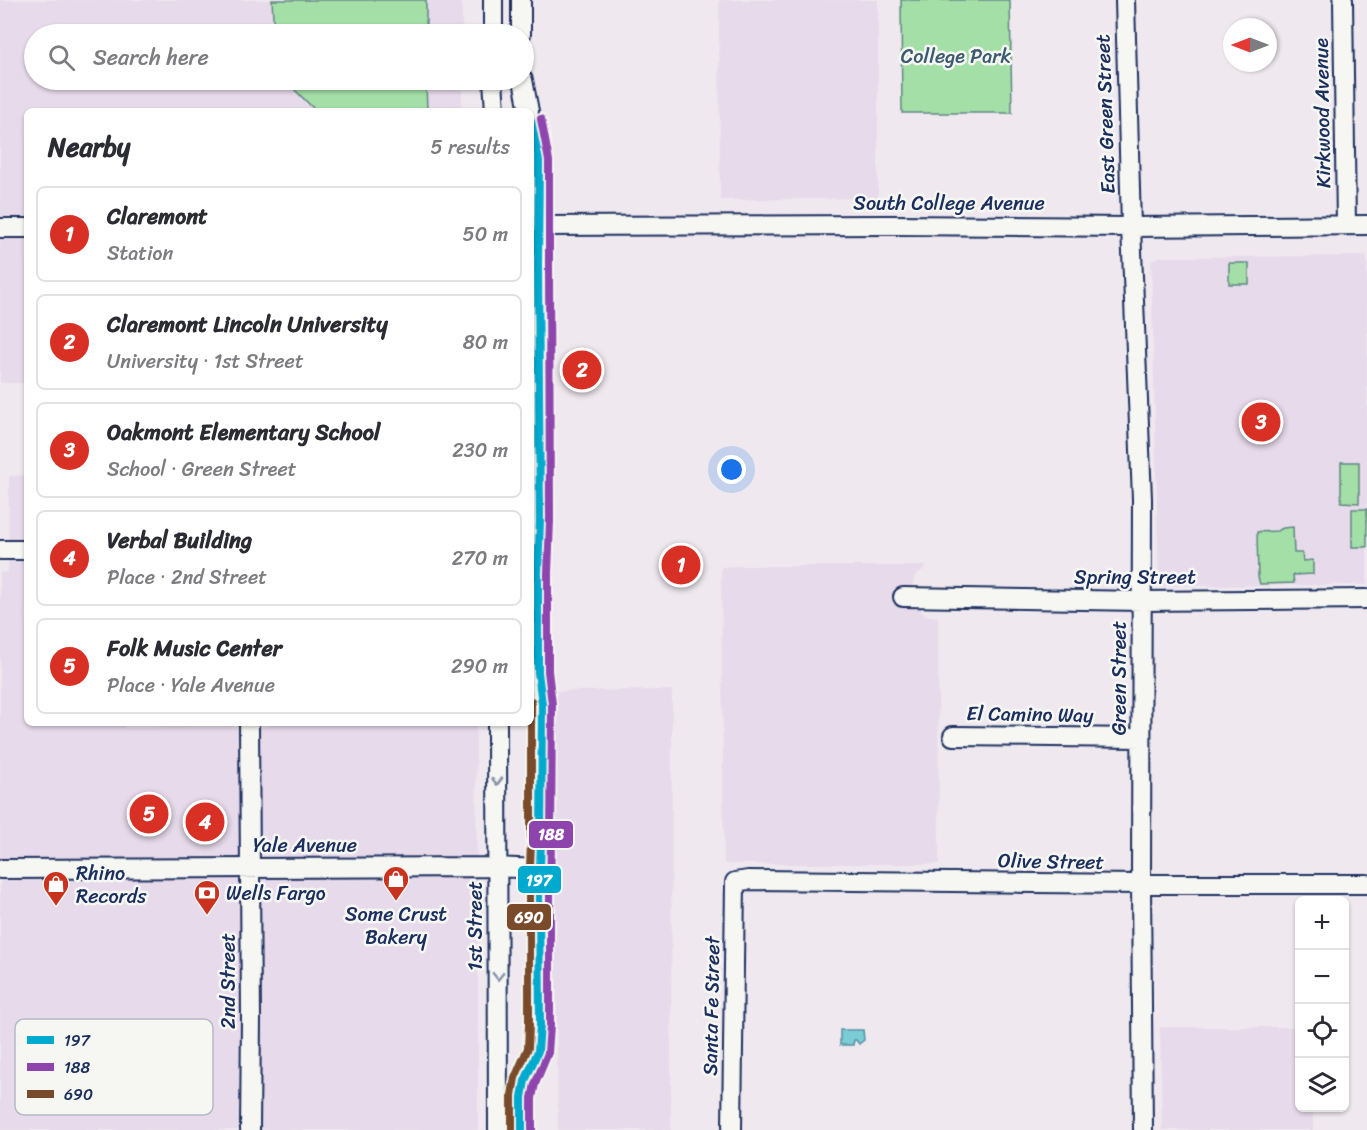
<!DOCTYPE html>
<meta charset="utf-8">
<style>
:root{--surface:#fff;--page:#f7f7f7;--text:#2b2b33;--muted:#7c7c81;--line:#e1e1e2;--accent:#d93025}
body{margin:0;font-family:Sriracha,sans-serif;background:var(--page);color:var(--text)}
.controls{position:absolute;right:18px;bottom:18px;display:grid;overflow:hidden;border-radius:9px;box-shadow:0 2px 4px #0004}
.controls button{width:54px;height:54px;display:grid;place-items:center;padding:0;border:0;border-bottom:2px solid var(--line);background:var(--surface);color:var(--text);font:30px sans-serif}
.compass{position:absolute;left:1223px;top:18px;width:54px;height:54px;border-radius:50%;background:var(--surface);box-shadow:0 2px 4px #0004;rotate:270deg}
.you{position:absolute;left:732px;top:470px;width:21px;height:21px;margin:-15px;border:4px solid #fff;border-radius:50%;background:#1a73e8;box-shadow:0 0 0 9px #1a73e833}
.badge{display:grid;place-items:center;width:39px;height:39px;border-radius:50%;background:var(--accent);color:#fff;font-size:20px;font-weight:700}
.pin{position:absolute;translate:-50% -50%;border:3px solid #fff;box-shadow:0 2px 6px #0006}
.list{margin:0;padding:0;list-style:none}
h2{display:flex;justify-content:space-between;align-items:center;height:78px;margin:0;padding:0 24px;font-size:26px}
h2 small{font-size:20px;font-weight:400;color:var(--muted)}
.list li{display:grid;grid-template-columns:39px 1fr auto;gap:18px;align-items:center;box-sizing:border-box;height:96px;margin:0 12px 12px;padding:0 12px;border:2px solid var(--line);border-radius:9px}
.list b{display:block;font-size:22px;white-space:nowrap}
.list p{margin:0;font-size:20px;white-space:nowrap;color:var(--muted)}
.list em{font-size:20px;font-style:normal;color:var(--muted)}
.icon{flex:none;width:33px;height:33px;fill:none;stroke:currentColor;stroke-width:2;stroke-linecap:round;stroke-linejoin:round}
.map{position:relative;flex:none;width:1367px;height:1130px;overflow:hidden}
.search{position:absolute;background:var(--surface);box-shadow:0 2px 4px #0004;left:24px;top:24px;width:510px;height:66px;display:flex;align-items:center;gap:15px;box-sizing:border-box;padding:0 21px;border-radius:33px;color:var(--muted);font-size:22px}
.panel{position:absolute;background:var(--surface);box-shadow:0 2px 4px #0004;left:24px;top:108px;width:510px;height:618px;border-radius:9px}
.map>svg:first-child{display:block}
.built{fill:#e7daeb}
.green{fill:#a3dfa6;stroke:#5f8782;stroke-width:1.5}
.water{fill:#7bccd4;stroke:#558da5;stroke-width:1.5}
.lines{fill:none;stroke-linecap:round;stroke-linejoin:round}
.minor-casing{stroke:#1b2f5e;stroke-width:22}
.minor{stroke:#f6f6f2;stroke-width:18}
.bus-1-casing{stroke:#f6f6f2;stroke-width:12}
.bus-2-casing{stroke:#f6f6f2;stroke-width:12}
.bus-3-casing{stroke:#f6f6f2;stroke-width:12}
.bus-1{stroke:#00a9ce;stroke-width:8}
.bus-2{stroke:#8e44ad;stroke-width:8}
.bus-3{stroke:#7a4b2a;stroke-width:8}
.oneway{stroke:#8892a8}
.labels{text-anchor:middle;stroke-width:5;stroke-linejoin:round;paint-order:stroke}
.park-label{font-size:20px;fill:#3d5b70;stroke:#f6f6f2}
.street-label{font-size:20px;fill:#1b2f5e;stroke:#f6f6f2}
.poi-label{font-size:20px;fill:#1b2f5e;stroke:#f6f6f2;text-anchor:start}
.key{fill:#f6f6f2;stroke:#b4bac6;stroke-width:1.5}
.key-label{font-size:16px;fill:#1b2f5e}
.line-badge{stroke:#f6f6f2;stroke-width:2}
.badge-label{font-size:16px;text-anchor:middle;font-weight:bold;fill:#fff}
</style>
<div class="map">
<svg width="1367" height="1130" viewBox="0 0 1367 1130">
<rect width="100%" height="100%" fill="#efe9ef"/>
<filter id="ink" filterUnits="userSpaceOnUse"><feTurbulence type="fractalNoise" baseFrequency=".0167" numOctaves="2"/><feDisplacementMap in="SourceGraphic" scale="12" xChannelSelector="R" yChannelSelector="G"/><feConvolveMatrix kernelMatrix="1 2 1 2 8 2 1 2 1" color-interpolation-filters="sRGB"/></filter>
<g filter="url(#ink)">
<path class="built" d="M0 0H462V34H34V80H462V111H27V383H0Z
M719 0H878V198L720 200Z
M1367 256V585L1161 586 1159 584 1151 261 1159 257Z
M27 475V723H124V728L266 727 267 723H476L477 896H478V1130H0V573L8 572 9 476Z
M736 566H927L914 577 912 592 916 605 925 615 938 617 939 864H724L721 567Z
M672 690 671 1130H558L553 691Z
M1160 1027H1299L1300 1108H1313V1130H1162Z"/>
<path class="green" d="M272 0H426V34H274Z
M901 0H1010L1012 113H902Z
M289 80H426L427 111H316L295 90Z
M1229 263H1249V284H1229Z
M1341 462H1359V503L1341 502Z
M1352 509H1367V547H1352Z
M1293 527 1294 553H1302L1303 561 1313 560V574L1293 575 1294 583 1260 584 1258 577 1257 532 1277 531 1283 528Z"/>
<path class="water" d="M840 1030H863L864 1040 859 1044 856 1040H854L853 1045H840Z"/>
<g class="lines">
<g class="minor-casing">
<path id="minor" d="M521 0V34
M1125 0 1131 227 1142 499 1141 884 1143 1130
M1343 0 1346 225
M493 34V0
M493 80 495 111
M523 80 529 111
M531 226 890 225 1131 227 1367 225
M0 228H27
M0 550H27
M903 597 1142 601 1367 599
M249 723 251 1018 250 1130
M497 723 498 1130
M953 736 1141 738
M0 869 498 867 539 869
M522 1130V1097L525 1081 538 1051 540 1025 539 892 541 842 542 704 538 672V573L540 521 538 265 539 161 531 121
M732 1130 735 882 748 880 1141 884H1367"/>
</g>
<use href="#minor" class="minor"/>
<g class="bus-1-casing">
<path id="bus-1" d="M522 1130V1097L525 1081 538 1051 540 1025 539 892 541 842 542 704 538 672V573L540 521 538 265 539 161 531 121"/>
</g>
<g class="bus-2-casing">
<path id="bus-2" d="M532 1130V1098L535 1084 548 1053 550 1025V892L551 842 552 704 548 671V573L550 521 549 265V161L541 119"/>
</g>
<g class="bus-3-casing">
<path id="bus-3" d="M512 1130V1095L515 1078 528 1048 529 1025V892L531 842V701"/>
</g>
<use href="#bus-1" class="bus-1"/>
<use href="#bus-2" class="bus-2"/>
<use href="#bus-3" class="bus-3"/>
</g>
<defs><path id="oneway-chevron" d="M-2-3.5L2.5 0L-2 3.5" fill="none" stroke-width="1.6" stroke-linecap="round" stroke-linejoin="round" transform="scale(1.5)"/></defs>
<g class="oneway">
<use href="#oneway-chevron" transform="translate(497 781) rotate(90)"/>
<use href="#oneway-chevron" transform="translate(498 976) rotate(90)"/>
</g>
</g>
<defs>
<g id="shop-pin" transform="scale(1.35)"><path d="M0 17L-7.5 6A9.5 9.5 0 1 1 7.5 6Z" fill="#c8321e" stroke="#f6f6f2"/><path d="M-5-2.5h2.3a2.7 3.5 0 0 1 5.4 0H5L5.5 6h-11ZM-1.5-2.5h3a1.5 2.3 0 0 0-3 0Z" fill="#fff"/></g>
<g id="bank-pin" transform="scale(1.35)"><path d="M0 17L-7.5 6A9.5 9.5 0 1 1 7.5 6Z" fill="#c8321e" stroke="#f6f6f2"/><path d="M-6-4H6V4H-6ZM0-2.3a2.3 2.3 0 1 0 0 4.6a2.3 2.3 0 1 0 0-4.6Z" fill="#fff"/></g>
</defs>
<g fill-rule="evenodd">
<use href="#shop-pin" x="396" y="879"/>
<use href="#shop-pin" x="56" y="884"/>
<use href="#bank-pin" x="207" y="893"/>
</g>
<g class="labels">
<g class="park-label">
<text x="956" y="63">College Park</text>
</g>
<g class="street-label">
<text transform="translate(1322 113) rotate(-91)" y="7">Kirkwood Avenue</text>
<text transform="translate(1105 114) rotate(-92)" y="7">East Green Street</text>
<text x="949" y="210">South College Avenue</text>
<text x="1135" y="584">Spring Street</text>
<text transform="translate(1119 678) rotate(-90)" y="7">Green Street</text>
<text transform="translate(1030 714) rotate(1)" y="7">El Camino Way</text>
<text x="305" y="852">Yale Avenue</text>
<text transform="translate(1051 861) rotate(1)" y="7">Olive Street</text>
<text transform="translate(475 926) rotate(-90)" y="7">1st Street</text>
<text transform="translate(228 981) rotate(-90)" y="7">2nd Street</text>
<text transform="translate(711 1006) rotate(-89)" y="7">Santa Fe Street</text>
</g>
<g class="poi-label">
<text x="76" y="880">Rhino<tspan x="76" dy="23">Records</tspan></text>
<text x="226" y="900">Wells Fargo</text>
<text x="396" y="921" text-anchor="middle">Some Crust<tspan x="396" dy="23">Bakery</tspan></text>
</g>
</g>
<rect x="15" y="1019" width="198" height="96" rx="9" class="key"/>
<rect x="27" y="1036" width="27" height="8" fill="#00a9ce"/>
<rect x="27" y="1063" width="27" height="8" fill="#8e44ad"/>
<rect x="27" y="1090" width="27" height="8" fill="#7a4b2a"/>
<g class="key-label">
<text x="64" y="1046">197</text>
<text x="64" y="1073">188</text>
<text x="64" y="1100">690</text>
</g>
<g class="line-badge">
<rect x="528" y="820" width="46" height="29" rx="6" fill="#8e44ad"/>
<rect x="517" y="865" width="45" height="29" rx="6" fill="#00a9ce"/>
<rect x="506" y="903" width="46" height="28" rx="6" fill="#7a4b2a"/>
</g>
<g class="badge-label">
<text x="551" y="840">188</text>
<text x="539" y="886">197</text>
<text x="529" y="923">690</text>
</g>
</svg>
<div class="controls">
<button>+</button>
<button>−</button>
<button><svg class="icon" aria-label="locate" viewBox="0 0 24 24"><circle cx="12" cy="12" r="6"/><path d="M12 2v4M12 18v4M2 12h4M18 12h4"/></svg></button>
<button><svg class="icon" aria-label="layers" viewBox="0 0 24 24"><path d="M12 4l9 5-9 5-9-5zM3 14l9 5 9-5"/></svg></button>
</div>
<svg class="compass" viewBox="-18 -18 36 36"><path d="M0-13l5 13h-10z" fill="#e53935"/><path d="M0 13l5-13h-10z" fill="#7c7c81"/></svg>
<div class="you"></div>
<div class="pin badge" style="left:681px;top:565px">1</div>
<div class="pin badge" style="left:582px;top:370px">2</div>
<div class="pin badge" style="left:1261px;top:422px">3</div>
<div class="pin badge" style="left:205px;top:822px">4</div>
<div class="pin badge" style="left:149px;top:814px">5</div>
<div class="search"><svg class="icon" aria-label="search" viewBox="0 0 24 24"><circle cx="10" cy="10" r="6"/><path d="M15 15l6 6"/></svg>Search here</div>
<section class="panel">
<h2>Nearby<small>5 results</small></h2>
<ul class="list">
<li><span class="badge">1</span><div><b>Claremont</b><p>Station</p></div><em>50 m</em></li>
<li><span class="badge">2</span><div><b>Claremont Lincoln University</b><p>University · 1st Street</p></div><em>80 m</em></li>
<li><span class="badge">3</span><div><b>Oakmont Elementary School</b><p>School · Green Street</p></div><em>230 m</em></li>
<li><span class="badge">4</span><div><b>Verbal Building</b><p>Place · 2nd Street</p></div><em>270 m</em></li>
<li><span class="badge">5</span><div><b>Folk Music Center</b><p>Place · Yale Avenue</p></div><em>290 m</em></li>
</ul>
</section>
</div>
